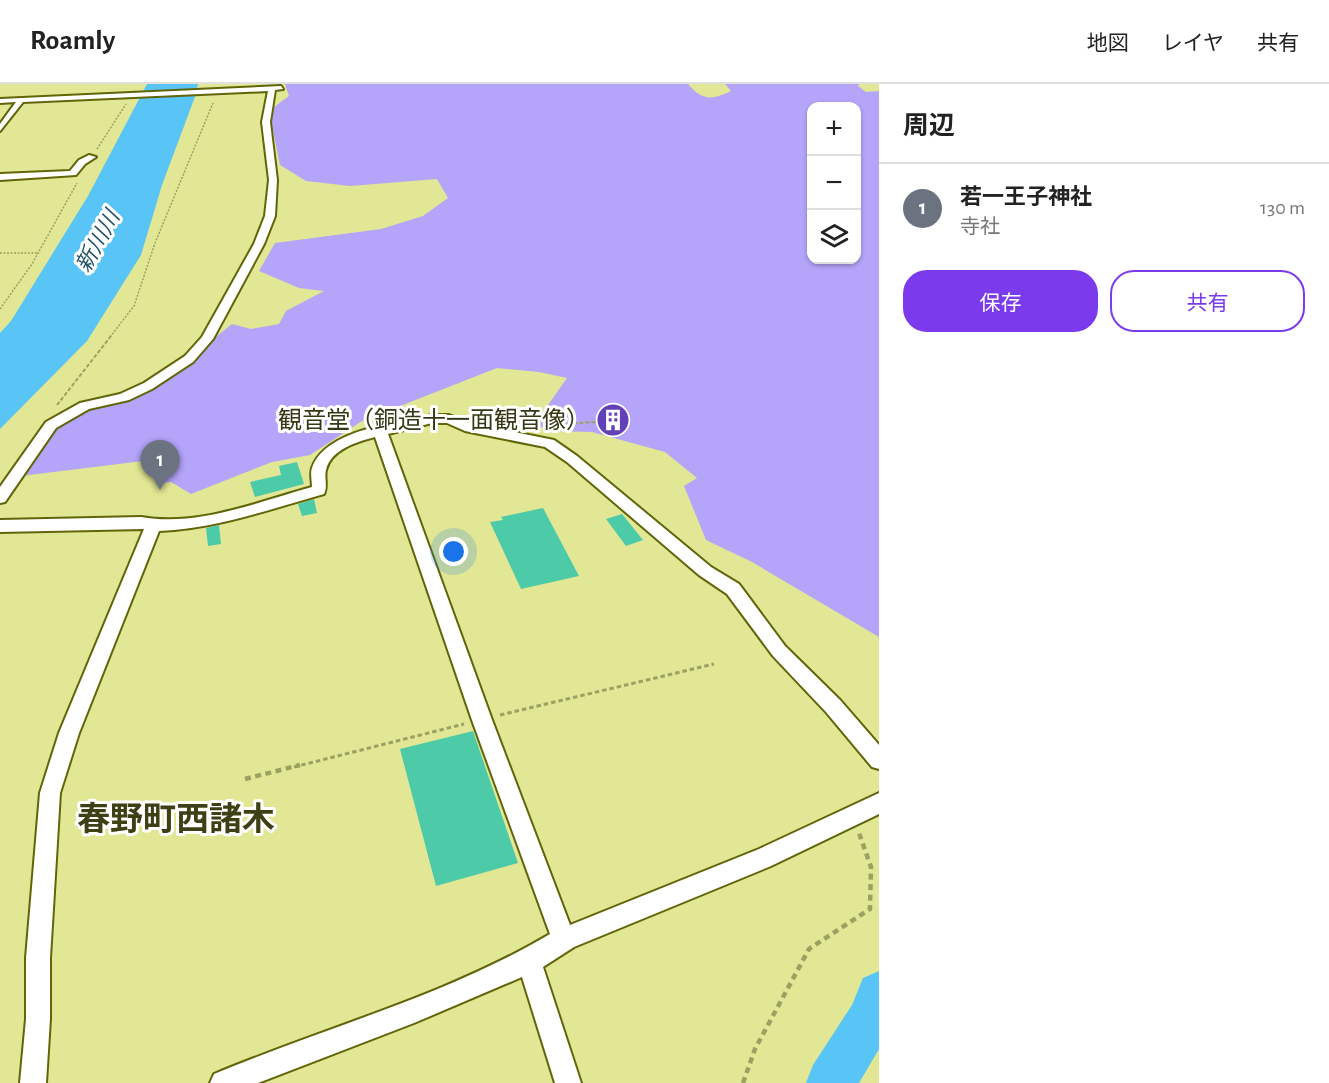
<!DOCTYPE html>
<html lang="ja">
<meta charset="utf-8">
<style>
:root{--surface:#fff;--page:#f2f2f2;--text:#222;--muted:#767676;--line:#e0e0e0;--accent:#7c3aed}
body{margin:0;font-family:"Alegreya Sans","Noto Sans JP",sans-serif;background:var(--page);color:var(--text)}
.controls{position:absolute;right:18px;top:18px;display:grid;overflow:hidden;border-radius:12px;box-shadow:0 2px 4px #0004}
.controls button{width:54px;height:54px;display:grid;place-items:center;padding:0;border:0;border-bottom:2px solid var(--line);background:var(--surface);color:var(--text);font:30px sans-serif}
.you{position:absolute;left:454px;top:468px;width:21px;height:21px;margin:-15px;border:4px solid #fff;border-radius:50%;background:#1a73e8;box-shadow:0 0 0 9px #1a73e833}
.badge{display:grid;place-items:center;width:39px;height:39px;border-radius:50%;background:var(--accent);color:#fff;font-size:20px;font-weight:700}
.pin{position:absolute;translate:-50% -50px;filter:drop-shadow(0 2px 3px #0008)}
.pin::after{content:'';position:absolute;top:32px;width:21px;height:18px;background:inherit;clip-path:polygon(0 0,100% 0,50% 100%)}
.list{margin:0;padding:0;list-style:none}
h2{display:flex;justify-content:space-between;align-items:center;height:78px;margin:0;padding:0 24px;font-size:26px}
h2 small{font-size:20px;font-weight:400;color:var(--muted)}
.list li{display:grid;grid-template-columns:39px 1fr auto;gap:18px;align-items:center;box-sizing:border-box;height:90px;padding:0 24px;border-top:2px solid var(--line)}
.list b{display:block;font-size:22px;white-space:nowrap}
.list p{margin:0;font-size:20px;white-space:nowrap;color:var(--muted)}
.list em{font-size:20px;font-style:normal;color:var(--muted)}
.actions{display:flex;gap:12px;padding:18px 24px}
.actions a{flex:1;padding:14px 0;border:2px solid var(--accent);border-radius:24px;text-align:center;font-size:21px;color:var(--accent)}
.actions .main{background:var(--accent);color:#fff}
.icon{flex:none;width:33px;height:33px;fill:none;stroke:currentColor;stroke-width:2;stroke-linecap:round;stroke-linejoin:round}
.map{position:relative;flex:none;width:879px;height:999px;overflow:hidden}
header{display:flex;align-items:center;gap:36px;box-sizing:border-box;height:84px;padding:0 30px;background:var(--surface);border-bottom:2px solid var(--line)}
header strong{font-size:28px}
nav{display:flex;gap:33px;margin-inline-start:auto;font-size:21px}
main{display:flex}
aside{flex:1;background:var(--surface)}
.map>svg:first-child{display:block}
.forest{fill:#b4a4fa;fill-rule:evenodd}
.water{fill:#59c4f6}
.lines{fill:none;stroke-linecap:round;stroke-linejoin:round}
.stream{stroke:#59c4f6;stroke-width:8}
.river{fill:#59c4f6;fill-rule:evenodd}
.building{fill:#4dcaa8}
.street-casing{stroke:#626507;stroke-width:4}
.path-far3{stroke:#9ca161;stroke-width:1.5;stroke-dasharray:2 1.5;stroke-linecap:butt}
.path-far2{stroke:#9ca161;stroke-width:2;stroke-dasharray:4 2;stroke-linecap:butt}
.path-far1{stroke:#9ca161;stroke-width:3;stroke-dasharray:4.5 3;stroke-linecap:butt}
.path{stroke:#9ca161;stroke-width:4.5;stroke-dasharray:6 4.5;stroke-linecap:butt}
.street{fill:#fff;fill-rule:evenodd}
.labels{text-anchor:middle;stroke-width:6;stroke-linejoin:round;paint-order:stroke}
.far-water-label{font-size:22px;font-style:italic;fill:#28546a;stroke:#fff}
.poi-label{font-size:24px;fill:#353715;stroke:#fff;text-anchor:end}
.near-quarter-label{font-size:33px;font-weight:bold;fill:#3d3f14;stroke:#fff}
</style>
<header>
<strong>Roamly</strong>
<nav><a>地図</a><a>レイヤ</a><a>共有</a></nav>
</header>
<main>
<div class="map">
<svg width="879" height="999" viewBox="0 0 879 999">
<rect width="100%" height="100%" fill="#e1e794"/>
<path class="forest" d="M285 0H688C702 17 712 16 731 7L725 0H859L858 2 866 8 879 7V553L752 478 706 456 684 402 697 394 665 368 592 348 555 347 534 341 567 294 539 288 497 284 362 337 310 371 272 378 191 410 171 398 160 399 151 385V376L21 392 52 341 86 323 163 295 232 240 251 245 279 240 286 227 324 207 299 204 259 187 275 159 381 145 423 132 448 114 437 95 350 102 306 97 280 81 271 37 274 23 289 12ZM812 22H856V176H812Z"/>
<path class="water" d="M147 0H198L196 10 162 101 141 171 87 257 0 345V249L11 237 88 112Z"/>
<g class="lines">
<path class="stream" d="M870 935 879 934"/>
<path class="river" d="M879 887V965L859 999H806L813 981 852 921 863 894Z"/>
</g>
<path class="building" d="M297 378 304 400 255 413 250 398 281 391 279 382Z
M314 415 317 429 302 432 298 420Z
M543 424 579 492 521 505 490 438 503 436 501 433Z
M622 430 643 456 626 462 606 435Z
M219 441 221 460 208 462 206 444Z
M473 647 518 779 436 802 400 665Z"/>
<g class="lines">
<g class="street-casing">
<path id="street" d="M281 2 283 5 275 6 270 38 277 96 275 132 264 160 213 255 193 278 152 305 129 316 89 325 56 344 5 418 0 419V403L46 338 80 319 120 310 144 299 185 272 202 253 254 160 265 132 269 96 262 38 268 7 23 18 0 47V40L16 18 0 19V15Z
M89 71 96 73 85 80 76 91 0 96V90L70 87 79 76Z
M432 331H449L469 339 554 356 577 372 711 483 739 500 785 562 840 616 879 661V685L872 683 826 628 773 572 727 510 699 491 567 378 545 363 465 347 447 339H432L388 350 492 636 570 841 759 765 879 709V730L771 782 574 863 543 883 581 999H555L522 893 414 939 258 999H210L214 990C326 943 445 912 550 850L472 636 375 353C357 358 331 365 326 386 324 394 328 402 324 410 270 425 216 445 159 447L79 649 60 709 50 874V935L46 999H20L26 935V874L40 709 59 649 144 445 0 448V436L141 433C198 443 257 418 312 403 312 397 310 389 312 384 326 345 397 339 432 331Z"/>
</g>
<path class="path-far3" d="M97 65 126 20
M0 169H39
M0 225 32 180 77 99
M110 253 134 222 155 159 213 19"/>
<path class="path-far2" d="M57 321 111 252
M546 345 548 341 611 337"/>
<path class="path-far1" d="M500 631 714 580
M294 683 464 640"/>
<path class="path" d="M245 695 300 681
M743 999 755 965 809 865 870 825 871 783 859 749"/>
<use href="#street" class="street"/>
</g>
<defs>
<g id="building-disc" transform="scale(1.725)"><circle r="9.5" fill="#6340b8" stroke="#fff"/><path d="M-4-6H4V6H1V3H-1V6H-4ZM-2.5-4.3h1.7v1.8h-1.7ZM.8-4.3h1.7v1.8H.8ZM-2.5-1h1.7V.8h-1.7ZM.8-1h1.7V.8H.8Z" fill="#fff"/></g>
</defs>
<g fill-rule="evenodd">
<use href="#building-disc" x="613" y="336"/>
</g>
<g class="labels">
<g class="far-water-label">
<text transform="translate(97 157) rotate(-61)" y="8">新川川</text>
</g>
<g class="poi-label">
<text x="590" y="344">観音堂（銅造十一面観音像）</text>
</g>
<g class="near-quarter-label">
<text x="176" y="746">春野町西諸木</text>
</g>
</g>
</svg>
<div class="controls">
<button>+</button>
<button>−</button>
<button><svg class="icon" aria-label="layers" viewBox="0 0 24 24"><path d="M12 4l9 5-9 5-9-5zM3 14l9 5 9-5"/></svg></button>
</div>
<div class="you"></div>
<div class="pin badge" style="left:160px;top:406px;background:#6b7280">1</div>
</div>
<aside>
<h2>周辺<small></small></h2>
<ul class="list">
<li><span class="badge" style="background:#6b7280">1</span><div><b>若一王子神社</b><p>寺社</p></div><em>130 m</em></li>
</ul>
<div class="actions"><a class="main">保存</a><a>共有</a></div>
</aside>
</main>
